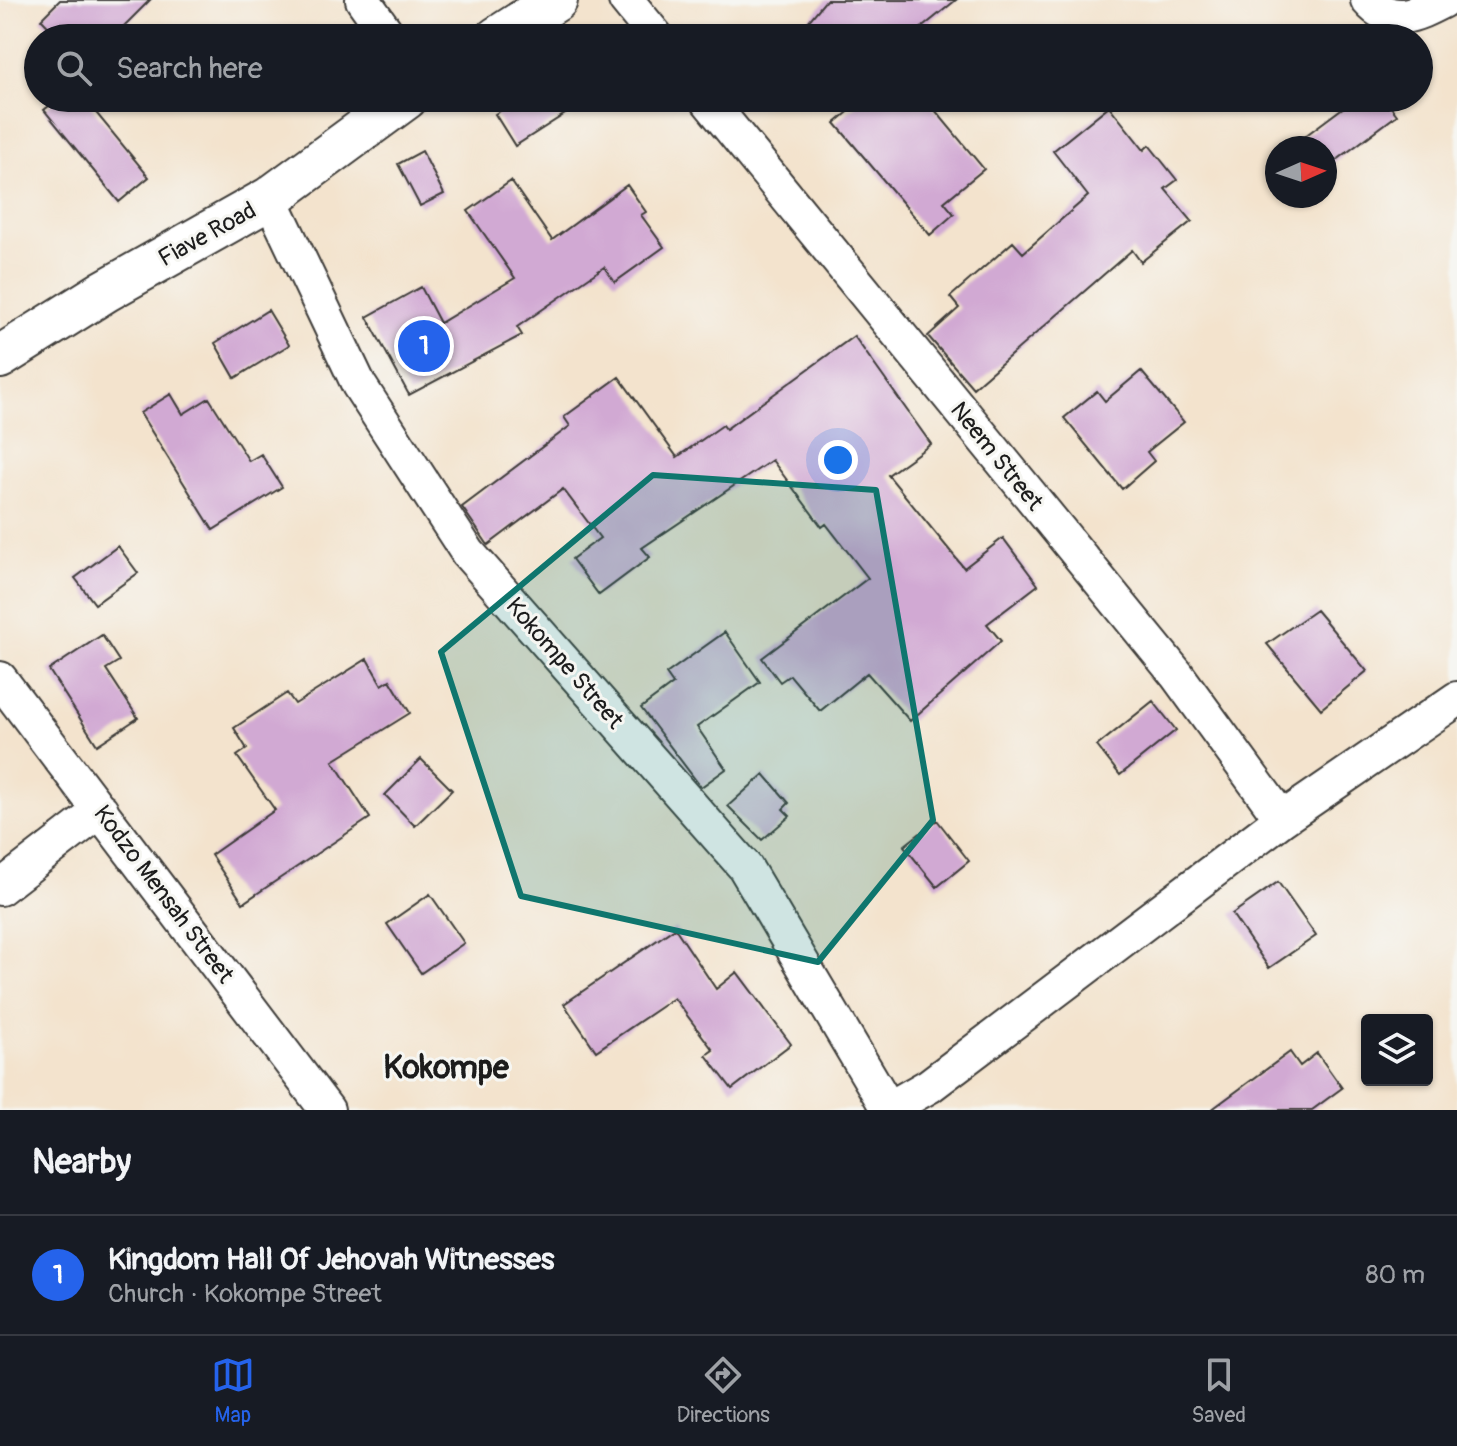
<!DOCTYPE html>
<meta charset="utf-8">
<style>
:root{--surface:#171b24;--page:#242831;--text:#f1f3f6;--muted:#9ea1a6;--line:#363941;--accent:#2563eb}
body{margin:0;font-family:Pangolin,sans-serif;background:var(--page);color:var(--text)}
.controls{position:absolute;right:24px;bottom:24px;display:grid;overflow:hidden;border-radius:8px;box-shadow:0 2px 6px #0004}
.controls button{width:72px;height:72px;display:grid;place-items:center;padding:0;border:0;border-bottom:2px solid var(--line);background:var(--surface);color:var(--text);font:40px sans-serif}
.compass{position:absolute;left:1265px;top:136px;width:72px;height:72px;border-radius:50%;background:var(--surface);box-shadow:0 2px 6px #0004;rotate:87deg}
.you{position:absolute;left:838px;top:460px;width:28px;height:28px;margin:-20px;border:6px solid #fff;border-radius:50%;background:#1a73e8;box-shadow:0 0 0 12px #1a73e833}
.badge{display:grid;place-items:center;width:52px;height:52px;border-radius:50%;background:var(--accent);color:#fff;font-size:26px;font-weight:700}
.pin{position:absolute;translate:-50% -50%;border:4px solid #fff;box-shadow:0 2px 8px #0006}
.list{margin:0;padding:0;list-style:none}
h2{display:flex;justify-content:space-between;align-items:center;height:104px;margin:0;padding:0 32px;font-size:34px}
h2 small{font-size:26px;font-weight:400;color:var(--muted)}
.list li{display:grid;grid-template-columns:52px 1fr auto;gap:24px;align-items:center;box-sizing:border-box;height:120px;padding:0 32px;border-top:2px solid var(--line)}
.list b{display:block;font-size:30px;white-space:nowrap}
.list p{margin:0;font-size:26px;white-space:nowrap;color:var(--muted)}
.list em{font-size:26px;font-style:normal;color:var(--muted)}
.icon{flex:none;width:44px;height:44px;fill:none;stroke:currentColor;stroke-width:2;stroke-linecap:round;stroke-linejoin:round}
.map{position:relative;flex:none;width:1457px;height:1110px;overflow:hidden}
.search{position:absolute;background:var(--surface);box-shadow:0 2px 6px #0004;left:24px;right:24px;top:24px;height:88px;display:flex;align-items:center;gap:20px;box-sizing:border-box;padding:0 28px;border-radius:44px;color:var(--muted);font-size:30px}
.sheet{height:224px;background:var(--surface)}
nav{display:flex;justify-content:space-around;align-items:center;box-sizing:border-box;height:112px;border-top:2px solid var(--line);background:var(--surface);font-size:22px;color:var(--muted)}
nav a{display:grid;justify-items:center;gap:4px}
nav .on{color:var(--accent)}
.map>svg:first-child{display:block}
.building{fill:#d1a9d3}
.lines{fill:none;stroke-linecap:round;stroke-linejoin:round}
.minor-casing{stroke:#3c3a37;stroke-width:38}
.tertiary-casing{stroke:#3c3a37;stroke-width:46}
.minor{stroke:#fff;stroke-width:34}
.tertiary{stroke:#fff;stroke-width:42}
.marked{fill:#0f766e;fill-opacity:0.2;stroke:#0f766e;stroke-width:6;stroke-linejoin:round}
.labels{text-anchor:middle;stroke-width:6;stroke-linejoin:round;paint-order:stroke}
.street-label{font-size:24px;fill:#1c1c1c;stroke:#f6f6f2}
.district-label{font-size:32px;font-weight:bold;fill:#1c1c1c;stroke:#f6f6f2}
</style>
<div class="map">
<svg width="1457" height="1110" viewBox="0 0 1457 1110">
<rect width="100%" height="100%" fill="#f6f6f2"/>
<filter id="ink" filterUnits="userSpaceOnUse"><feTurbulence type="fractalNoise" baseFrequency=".0125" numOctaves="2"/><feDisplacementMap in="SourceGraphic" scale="16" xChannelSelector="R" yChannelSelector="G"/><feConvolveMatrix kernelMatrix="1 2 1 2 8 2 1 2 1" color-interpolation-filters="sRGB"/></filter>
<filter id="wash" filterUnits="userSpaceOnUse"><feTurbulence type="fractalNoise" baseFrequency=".006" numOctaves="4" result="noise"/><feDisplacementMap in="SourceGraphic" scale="32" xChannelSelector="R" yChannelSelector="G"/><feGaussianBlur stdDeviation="1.8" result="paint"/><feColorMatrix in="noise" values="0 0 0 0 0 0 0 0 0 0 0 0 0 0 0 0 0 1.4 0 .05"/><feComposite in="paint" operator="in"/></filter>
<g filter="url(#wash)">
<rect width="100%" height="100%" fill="#f3e3cd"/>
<g id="blocks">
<path class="building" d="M60 0H150L112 38H59L41 19Z
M826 0H956L909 38H825L807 23Z
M59 98H84L149 177 119 202 44 110Z
M521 98H590L515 146 495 114Z
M865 98H925L984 169 944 202 954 214 930 235 835 123Z
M1356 98H1384L1397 115 1325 169V148H1289Z
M1109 106 1144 150 1149 145 1177 180 1165 189 1192 221 1141 262 1132 250 973 388 928 336 959 308 950 297 1013 242 1023 253 1088 196 1053 151Z
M422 151 444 194 420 206 398 164Z
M511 181 552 240 627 185 646 212 641 215 664 247 615 282 604 267 517 327 522 335 409 395 367 317 421 287 440 323 515 278 468 211Z
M268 310 289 345 235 378 215 343Z
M854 336 931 444 888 475 964 568 1003 538 1038 585 987 624 1001 641 910 721 867 673 820 711 790 675 780 682 762 658 868 578 826 524 822 527 772 460 642 548 650 557 599 595 572 559 600 538 563 489 488 545 462 507 570 426 564 417 619 377 677 457 723 425 726 429Z
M1141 371 1184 422 1147 452 1154 461 1122 489 1064 418 1097 391 1105 401Z
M171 394 183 414 209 398 249 461 261 454 282 487 213 530 140 413Z
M118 546 138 573 95 604 75 578Z
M1316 610 1367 671 1321 709 1267 644Z
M725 632 760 682 697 727 726 769 701 787 641 708 673 684 666 674Z
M102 635 119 661 106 669 138 718 97 745 49 670Z
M367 659 382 685 390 680 410 713 333 761 370 818 243 903 211 855 275 810 237 756 247 749 234 728 287 693 295 704Z
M1153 701 1176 730 1120 775 1097 746Z
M421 759 452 790 415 826 385 795Z
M764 774 789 803 783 809 790 816 762 840 728 806Z
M937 820 969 861 937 887 904 846Z
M1278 882 1316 936 1269 968 1232 914Z
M430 894 464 943 421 973 387 924Z
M675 928 716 989 737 972 791 1044 732 1089 706 1055 713 1050 674 998 596 1051 564 1004Z
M1290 1052 1300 1066 1317 1053 1342 1088 1312 1110H1211Z"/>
</g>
</g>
<g filter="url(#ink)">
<use href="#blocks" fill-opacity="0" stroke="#3c3a37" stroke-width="2"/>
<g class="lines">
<g class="minor-casing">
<path id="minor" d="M363 0 390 38
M626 0 657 38
M1368 0C1391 27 1415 15 1442 1
M706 98 1177 675 1282 819
M270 198 359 385 468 553 745 867 889 1110
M0 679 327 1110
M0 888 101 810
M887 1110 929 1086 1282 819 1457 699"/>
</g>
<g class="tertiary-casing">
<path id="tertiary" d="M497 38 556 0
M0 357 105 291 270 198 406 98"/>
</g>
<use href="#minor" class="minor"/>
<use href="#tertiary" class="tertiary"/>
</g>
</g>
<path class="marked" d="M653 475 876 490 933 820 818 962 521 896 441 652Z"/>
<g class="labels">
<g class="street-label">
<text transform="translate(207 234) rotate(-29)" y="8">Fiave Road</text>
<text transform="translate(997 456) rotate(51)" y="8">Neem Street</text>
<text transform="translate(565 663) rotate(49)" y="8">Kokompe Street</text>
<text transform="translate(164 894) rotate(53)" y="8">Kodzo Mensah Street</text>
</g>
<g class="district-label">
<text x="446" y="1078">Kokompe</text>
</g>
</g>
</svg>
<div class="controls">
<button><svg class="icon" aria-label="layers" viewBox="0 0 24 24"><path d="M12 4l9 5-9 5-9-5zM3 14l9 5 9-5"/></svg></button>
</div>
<svg class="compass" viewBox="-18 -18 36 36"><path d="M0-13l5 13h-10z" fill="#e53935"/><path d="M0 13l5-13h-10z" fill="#9ea1a6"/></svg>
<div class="you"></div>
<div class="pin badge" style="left:424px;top:346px">1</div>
<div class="search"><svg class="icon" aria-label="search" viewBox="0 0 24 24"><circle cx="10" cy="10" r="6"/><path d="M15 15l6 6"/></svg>Search here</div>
</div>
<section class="sheet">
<h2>Nearby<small></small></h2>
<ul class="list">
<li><span class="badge">1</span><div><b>Kingdom Hall Of Jehovah Witnesses</b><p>Church · Kokompe Street</p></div><em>80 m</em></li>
</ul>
</section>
<nav>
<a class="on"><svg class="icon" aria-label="map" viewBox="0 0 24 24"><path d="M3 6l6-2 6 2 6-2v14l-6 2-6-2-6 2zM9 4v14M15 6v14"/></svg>Map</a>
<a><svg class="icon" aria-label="directions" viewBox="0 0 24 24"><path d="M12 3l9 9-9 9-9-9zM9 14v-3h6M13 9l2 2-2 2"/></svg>Directions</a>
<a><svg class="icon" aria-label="saved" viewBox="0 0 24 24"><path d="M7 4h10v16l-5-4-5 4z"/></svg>Saved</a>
</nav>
